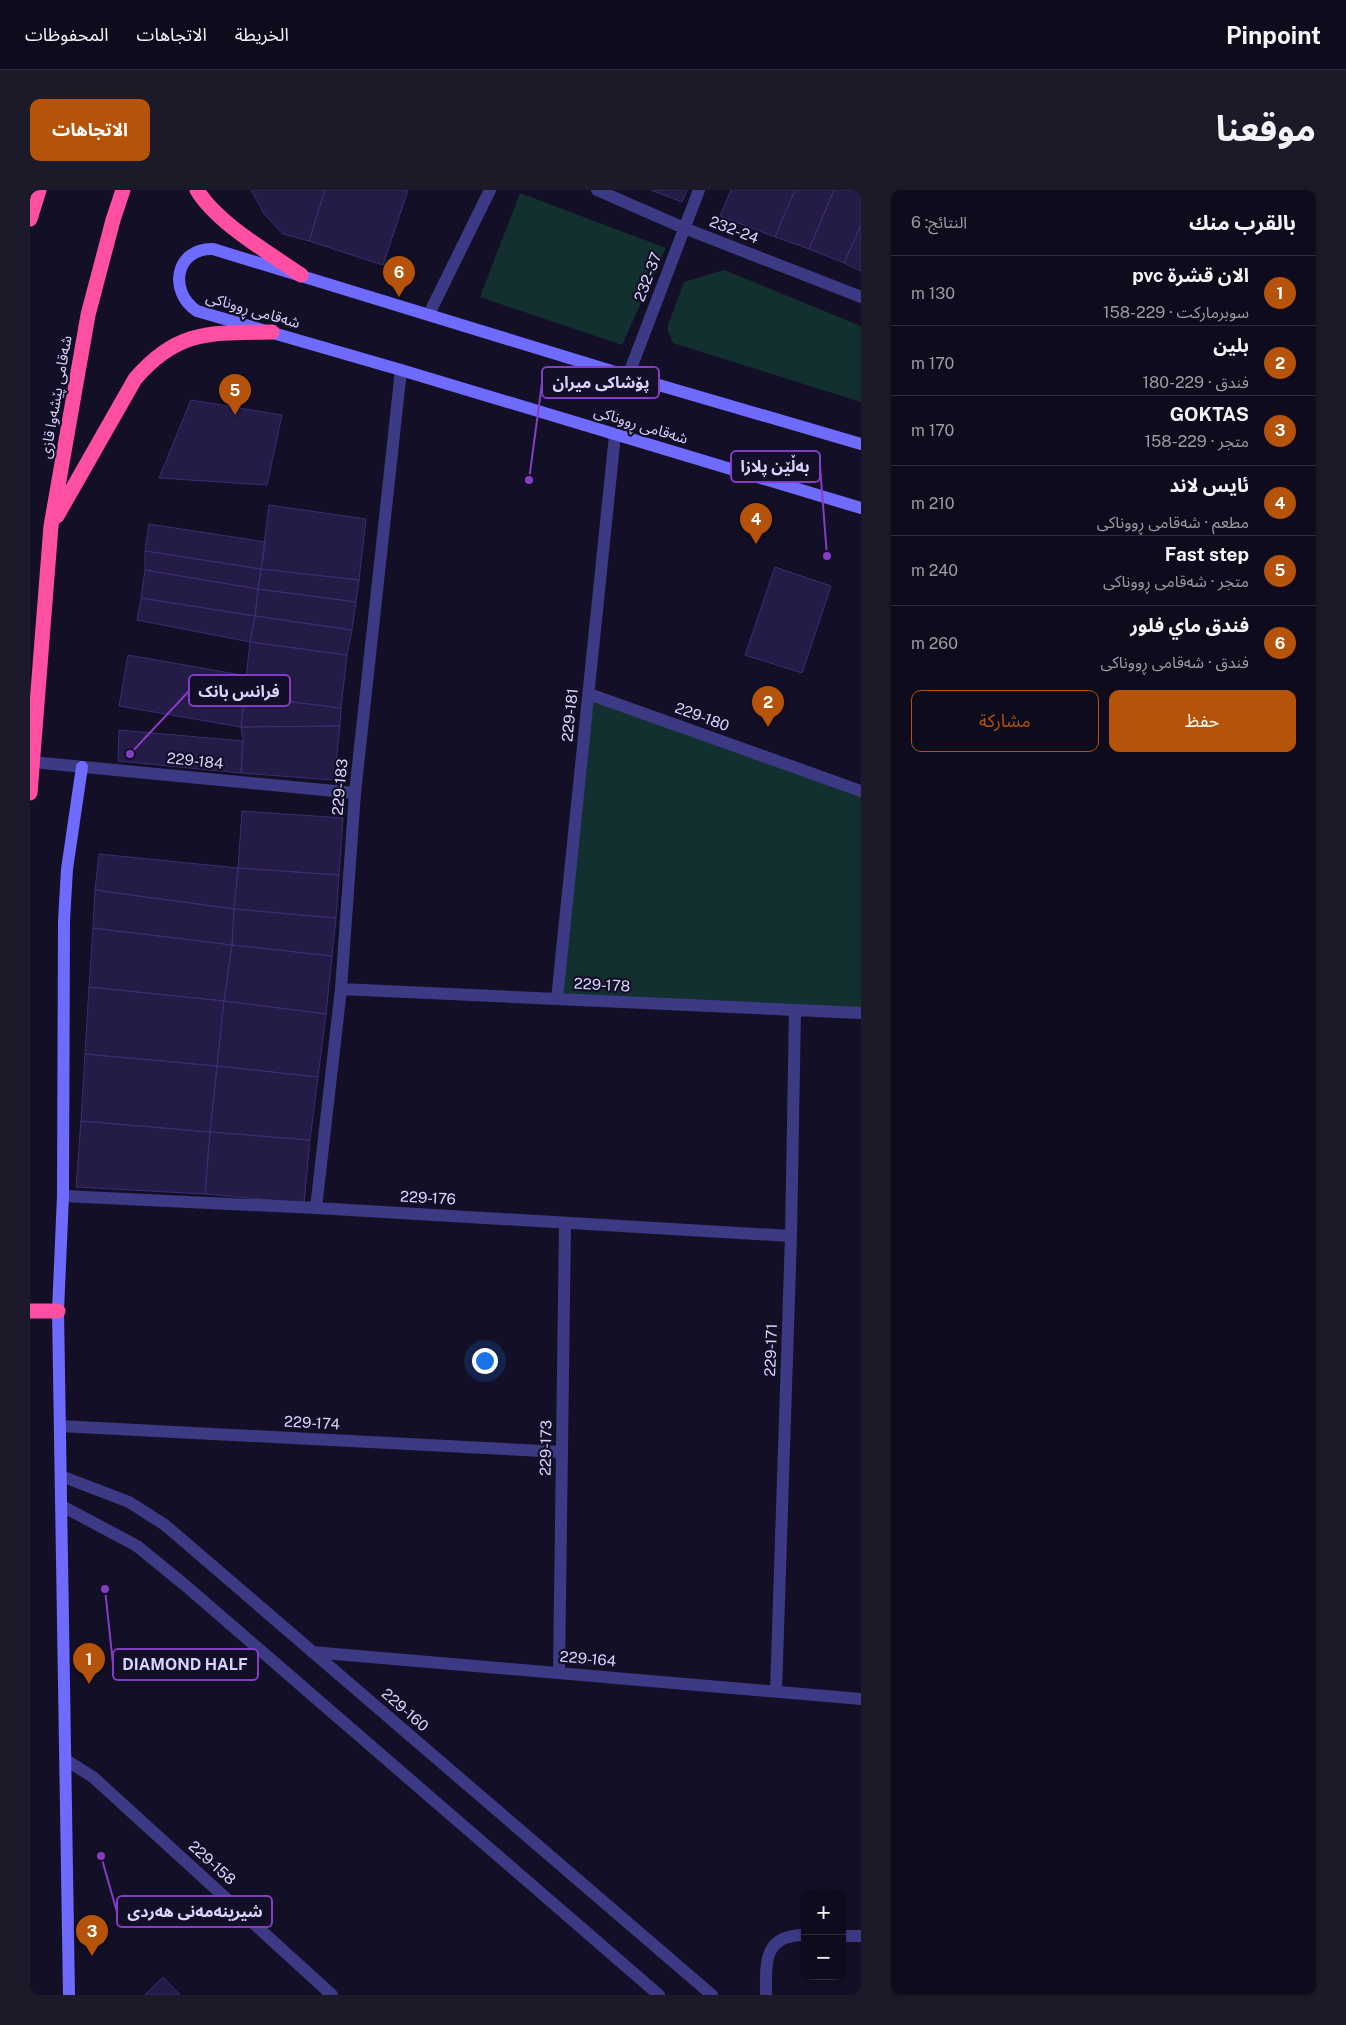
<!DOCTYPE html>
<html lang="ar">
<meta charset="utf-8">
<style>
:root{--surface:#0e0b1c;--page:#1c1929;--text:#f1f3f6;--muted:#9b9ba3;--line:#2e2b3b;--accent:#b45309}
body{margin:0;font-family:"Public Sans","Noto Sans Arabic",sans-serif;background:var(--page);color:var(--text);direction:rtl}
.controls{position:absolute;right:15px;bottom:15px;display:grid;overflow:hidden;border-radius:10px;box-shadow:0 1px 4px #0004}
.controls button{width:45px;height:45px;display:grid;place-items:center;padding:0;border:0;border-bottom:1px solid var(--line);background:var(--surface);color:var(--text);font:25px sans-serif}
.you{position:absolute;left:454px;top:1170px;width:18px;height:18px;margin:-12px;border:4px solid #fff;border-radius:50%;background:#1a73e8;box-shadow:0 0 0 8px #1a73e833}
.badge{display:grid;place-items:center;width:32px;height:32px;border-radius:50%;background:var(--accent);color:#fff;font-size:16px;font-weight:700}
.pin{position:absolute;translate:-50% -41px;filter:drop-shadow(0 1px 2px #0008)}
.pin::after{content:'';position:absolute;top:26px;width:18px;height:15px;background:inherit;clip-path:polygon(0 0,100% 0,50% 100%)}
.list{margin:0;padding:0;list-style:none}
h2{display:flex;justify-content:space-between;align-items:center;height:65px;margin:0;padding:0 20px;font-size:21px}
h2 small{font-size:16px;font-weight:400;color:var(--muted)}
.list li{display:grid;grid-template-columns:32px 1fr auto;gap:15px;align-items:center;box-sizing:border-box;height:70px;padding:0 20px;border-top:1px solid var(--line)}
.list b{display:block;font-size:19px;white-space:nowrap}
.list p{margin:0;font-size:16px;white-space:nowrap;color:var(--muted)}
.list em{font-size:16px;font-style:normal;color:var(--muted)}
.actions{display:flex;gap:10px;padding:15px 20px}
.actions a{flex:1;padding:11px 0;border:1px solid var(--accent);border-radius:10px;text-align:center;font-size:18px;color:var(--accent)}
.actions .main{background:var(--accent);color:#fff}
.map{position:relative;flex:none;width:831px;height:1805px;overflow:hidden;direction:ltr;border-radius:10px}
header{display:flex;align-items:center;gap:30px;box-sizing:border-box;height:70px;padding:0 25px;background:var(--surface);border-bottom:1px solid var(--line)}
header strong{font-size:24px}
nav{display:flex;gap:28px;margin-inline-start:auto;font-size:18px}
.intro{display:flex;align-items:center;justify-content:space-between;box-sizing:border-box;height:120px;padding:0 30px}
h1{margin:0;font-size:35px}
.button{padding:12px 22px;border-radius:10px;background:var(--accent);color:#fff;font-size:18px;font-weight:700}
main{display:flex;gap:30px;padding:0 30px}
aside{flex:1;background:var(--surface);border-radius:10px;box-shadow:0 1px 4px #0004}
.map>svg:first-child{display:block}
.green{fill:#12302f}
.building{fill:#241b47;stroke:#3b2d73}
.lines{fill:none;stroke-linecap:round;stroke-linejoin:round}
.street{stroke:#3d3a85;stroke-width:12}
.secondary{stroke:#6f6bff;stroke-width:12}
.highway{stroke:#ff4fa3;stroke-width:15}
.labels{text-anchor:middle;stroke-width:4.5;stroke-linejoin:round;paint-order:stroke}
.street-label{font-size:15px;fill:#d9d4ff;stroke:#130f26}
.leader{fill:none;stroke:#843dc5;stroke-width:2}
.callout-dot{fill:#843dc5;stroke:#130f26;stroke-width:2}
.callout{fill:#130f26;stroke:#843dc5;stroke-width:2}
.callout-label{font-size:16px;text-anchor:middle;font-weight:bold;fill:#d9d4ff}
</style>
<header>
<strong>Pinpoint</strong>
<nav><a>الخريطة</a><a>الاتجاهات</a><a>المحفوظات</a></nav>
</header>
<div class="intro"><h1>موقعنا</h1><a class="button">الاتجاهات</a></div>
<main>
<aside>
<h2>بالقرب منك<small>النتائج: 6</small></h2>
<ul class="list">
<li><span class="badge">1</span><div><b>الان قشرة pvc</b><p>سوبرماركت · 229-158</p></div><em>130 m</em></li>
<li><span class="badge">2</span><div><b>بلين</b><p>فندق · 229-180</p></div><em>170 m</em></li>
<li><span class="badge">3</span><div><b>GOKTAS</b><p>متجر · 229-158</p></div><em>170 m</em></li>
<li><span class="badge">4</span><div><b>ئایس لاند</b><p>مطعم · شەقامی ڕووناکی</p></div><em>210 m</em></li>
<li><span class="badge">5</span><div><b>Fast step</b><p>متجر · شەقامی ڕووناکی</p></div><em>240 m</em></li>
<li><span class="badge">6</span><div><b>فندق ماي فلور</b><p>فندق · شەقامی ڕووناکی</p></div><em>260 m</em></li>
</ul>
<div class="actions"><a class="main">حفظ</a><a>مشاركة</a></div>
</aside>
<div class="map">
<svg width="831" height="1805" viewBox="0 0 831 1805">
<rect width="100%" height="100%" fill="#130f26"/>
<path class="green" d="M490 3 636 58 592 155 450 107Z
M694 80 831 136V212L643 153 637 138 654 92Z
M559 504 831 601V823L527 809Z"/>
<path class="building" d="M221 0H295L279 51 253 44 235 25Z
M295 0H378L353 75 279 51Z
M621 0H657L652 12Z
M701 0H765L745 47 690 26Z
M765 0H804L779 59 745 47Z
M804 0H826L831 2V35L814 73 779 59Z
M831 35V81L814 73Z
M161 210 252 225 237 295 129 288Z
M239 315 336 329 329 390 231 379Z
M119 334 236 352 231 379 115 361Z
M115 361 231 379 228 399 115 380Z
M745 377 801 396 772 483 715 465Z
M231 379 329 390 326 412 228 399Z
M115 380 228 399 225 426 111 408Z
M228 399 326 412 322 440 225 426Z
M111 408 225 426 220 452 107 430Z
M225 426 322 440 317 465 220 452Z
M220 452 317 465 311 518 214 506Z
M98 465 217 486 211 537 89 516Z
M214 506 311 518 310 536 211 537Z
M310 536 304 590 211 583 213 551 211 537Z
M89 540 213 551 211 583 88 571Z
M212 621 313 628 309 685 208 678Z
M69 664 208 678 204 719 65 700Z
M208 678 309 685 306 728 204 719Z
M65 700 204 719 202 755 63 738Z
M204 719 306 728 302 766 202 755Z
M63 738 202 755 194 811 59 797Z
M202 755 302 766 296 824 194 811Z
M59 797 194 811 187 876 55 864Z
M194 811 296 824 288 887 187 876Z
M55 864 187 876 180 942 51 931Z
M187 876 288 887 280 950 180 942Z
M51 931 180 942 175 1004 46 997Z
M180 942 280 950 274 1013 175 1004Z
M133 1787 150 1805H115Z"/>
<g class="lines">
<path class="street" d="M567 0 654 38 831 107
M399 124 460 0
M598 186 669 0
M559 504 831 601
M2 572 325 603
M311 799 831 823
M527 809 585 245
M33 1006 286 1018 761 1046
M286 1018 311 799 325 603 371 180
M30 1236 532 1262
M31 1286 99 1312 135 1335 682 1805
M32 1316 107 1356 156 1396 629 1805
M282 1462 831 1509
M529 1483 535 1033
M746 1501 761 1046 765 820
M36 1570 63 1587 302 1805
M812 1746H831
M736 1805C736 1772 733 1745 775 1745"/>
<path class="secondary" d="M831 254 598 186 183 59C145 58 138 102 167 121L371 180 831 318
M39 1805 28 1121 33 1006 34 731 37 679 52 577"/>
<path class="highway" d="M167 0C187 33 238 62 271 85
M0 29 9 0
M27 326 105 189C148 139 181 143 242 142
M0 603 21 336 58 125 83 30 93 0
M0 1121H28"/>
</g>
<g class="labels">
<g class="street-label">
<text transform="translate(704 40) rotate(21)" y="5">232-24</text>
<text transform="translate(618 87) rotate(-69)" y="5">232-37</text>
<text transform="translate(223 120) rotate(16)" y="5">شەقامی ڕووناکی</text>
<text transform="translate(26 207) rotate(-80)" y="5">شەقامی پێشەوا قازی</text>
<text transform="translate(611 235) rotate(17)" y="5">شەقامی ڕووناکی</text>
<text transform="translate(540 525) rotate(-84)" y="5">229-181</text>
<text transform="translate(672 527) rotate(20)" y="5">229-180</text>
<text transform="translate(165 571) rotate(6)" y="5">229-184</text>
<text transform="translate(310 597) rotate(-85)" y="5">229-183</text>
<text transform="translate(572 795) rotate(3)" y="5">229-178</text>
<text transform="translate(398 1008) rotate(3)" y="5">229-176</text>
<text transform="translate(741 1160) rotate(-88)" y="5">229-171</text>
<text transform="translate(282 1233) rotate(3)" y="5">229-174</text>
<text transform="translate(516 1258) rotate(-89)" y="5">229-173</text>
<text transform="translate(558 1469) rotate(5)" y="5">229-164</text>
<text transform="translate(375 1520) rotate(41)" y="5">229-160</text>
<text transform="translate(182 1673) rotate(42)" y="5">229-158</text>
</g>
</g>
<path class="leader" d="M499 290L512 193M797 366L790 276M100 564L159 501M75 1399L83 1474M71 1666L87 1722"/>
<g class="callout-dot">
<circle cx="499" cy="290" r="5"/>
<circle cx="797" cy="366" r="5"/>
<circle cx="100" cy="564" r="5"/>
<circle cx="75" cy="1399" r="5"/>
<circle cx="71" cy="1666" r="5"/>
</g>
<g class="callout">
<rect x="512" y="177" width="117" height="31" rx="5"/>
<rect x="701" y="261" width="89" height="31" rx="5"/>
<rect x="159" y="485" width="101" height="31" rx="5"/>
<rect x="83" y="1459" width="145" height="31" rx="5"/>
<rect x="87" y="1706" width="155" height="31" rx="5"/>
</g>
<g class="callout-label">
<text x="571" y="198">پۆشاکی ميران</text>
<text x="745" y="282">بەڵێن پلازا</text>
<text x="209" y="507">فرانس بانک</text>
<text x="155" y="1480">DIAMOND HALF</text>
<text x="165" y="1727">شیرینەمەنی هەردی</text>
</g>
</svg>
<div class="controls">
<button>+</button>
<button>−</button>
</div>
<div class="you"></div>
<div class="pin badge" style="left:59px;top:1494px">1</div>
<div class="pin badge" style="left:738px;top:537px">2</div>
<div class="pin badge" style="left:62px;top:1766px">3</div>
<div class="pin badge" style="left:726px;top:354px">4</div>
<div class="pin badge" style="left:205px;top:225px">5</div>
<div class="pin badge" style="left:369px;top:107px">6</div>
</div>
</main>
